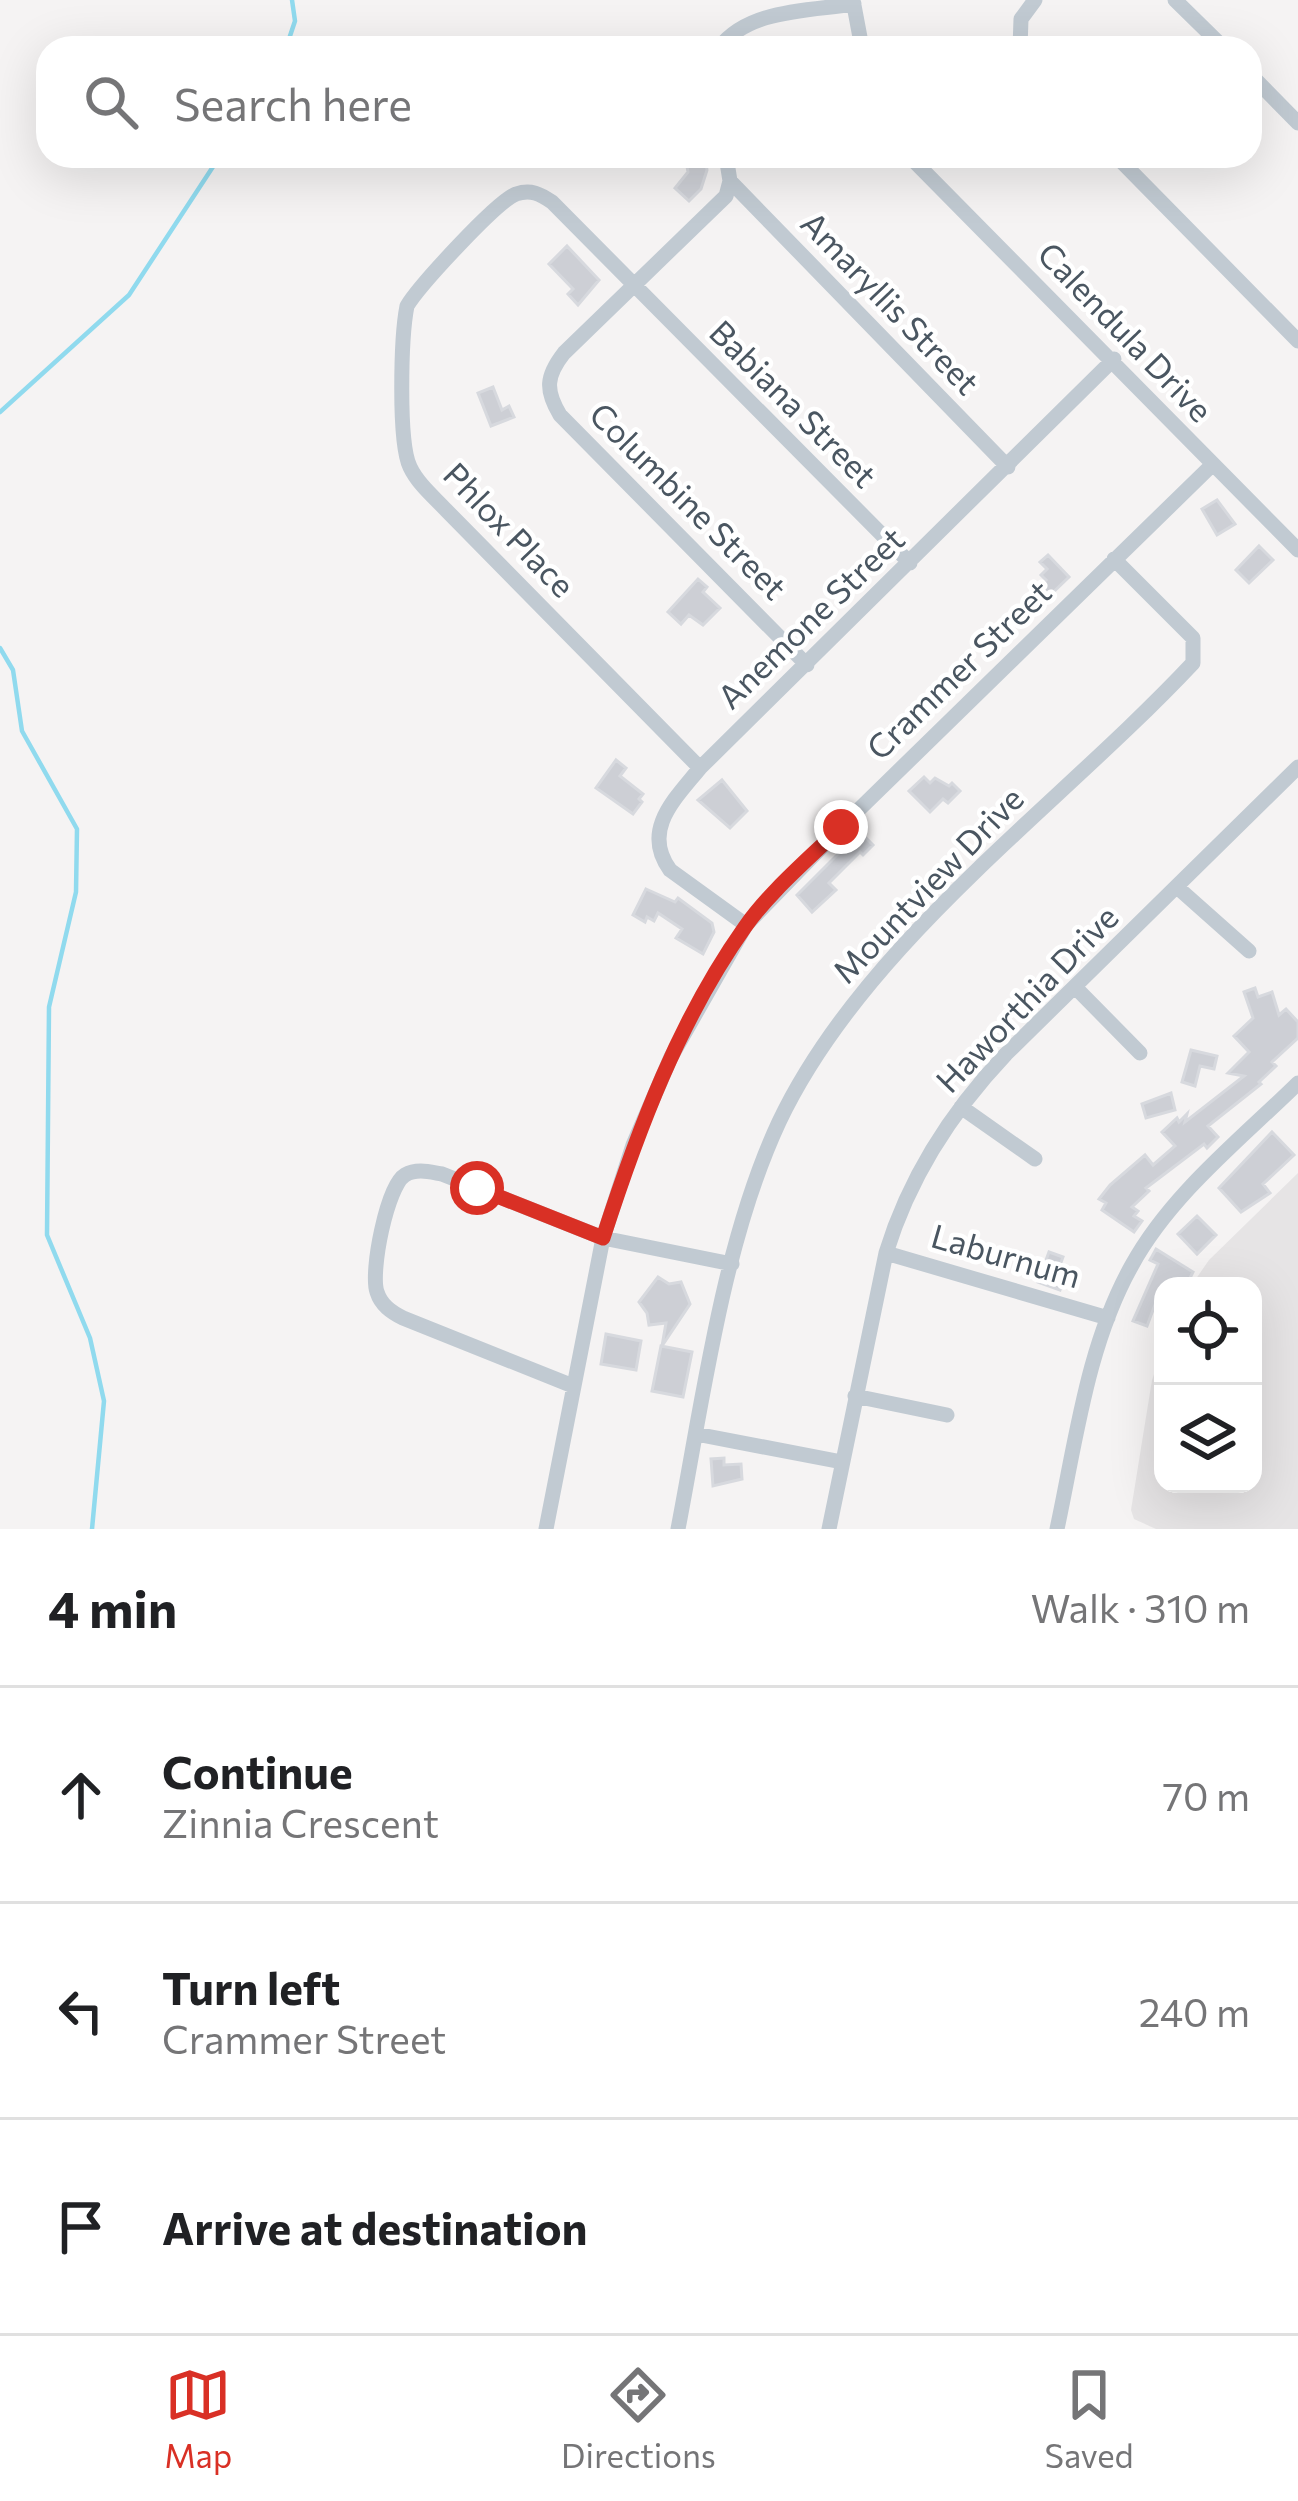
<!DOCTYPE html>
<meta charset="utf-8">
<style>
:root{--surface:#fff;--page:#f6f6f6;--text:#202124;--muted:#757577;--line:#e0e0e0;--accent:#d93025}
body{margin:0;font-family:Commissioner,sans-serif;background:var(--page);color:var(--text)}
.controls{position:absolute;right:36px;bottom:36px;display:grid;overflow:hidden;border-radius:24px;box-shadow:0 12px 48px #0002}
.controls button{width:108px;height:108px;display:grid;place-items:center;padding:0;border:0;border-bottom:3px solid var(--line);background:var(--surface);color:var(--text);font:60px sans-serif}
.stop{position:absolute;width:36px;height:36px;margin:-27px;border:9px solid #d93025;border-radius:50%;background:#fff}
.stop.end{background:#d93025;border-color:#fff;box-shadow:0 3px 12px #0008}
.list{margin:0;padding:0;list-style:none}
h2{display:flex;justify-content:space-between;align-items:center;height:156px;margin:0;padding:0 48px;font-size:51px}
h2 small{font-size:39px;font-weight:400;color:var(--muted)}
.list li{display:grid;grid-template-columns:78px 1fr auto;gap:36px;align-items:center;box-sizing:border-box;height:216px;padding:0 48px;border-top:3px solid var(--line)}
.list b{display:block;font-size:45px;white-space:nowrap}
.list p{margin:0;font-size:39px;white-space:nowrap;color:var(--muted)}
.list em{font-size:39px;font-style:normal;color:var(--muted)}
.icon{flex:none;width:66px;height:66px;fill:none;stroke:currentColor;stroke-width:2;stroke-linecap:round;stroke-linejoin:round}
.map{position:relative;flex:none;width:1298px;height:1529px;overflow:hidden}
.search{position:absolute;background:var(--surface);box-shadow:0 12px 48px #0002;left:36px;right:36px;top:36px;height:132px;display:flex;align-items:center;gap:30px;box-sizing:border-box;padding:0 42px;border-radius:36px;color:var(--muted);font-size:45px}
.sheet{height:804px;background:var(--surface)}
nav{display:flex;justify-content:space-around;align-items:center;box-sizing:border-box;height:168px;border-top:3px solid var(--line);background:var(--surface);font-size:33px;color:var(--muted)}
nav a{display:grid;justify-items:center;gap:6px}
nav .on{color:var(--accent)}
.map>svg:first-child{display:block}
.education{fill:#e6e4e5}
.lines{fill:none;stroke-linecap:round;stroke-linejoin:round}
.stream{stroke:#90daee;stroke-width:4.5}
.building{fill:#cdcfd5;stroke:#d7d9de;stroke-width:3}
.minor{stroke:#c1cad2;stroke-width:15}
.route{stroke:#d93025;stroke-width:15}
.labels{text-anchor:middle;stroke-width:9;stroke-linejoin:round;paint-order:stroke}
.street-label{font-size:33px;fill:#4a5661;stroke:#fff}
</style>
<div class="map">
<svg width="1298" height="1529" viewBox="0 0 1298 1529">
<rect width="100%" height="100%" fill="#f5f3f3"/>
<path class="education" d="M1298 1173V1529H1156L1134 1519 1131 1510 1152 1380 1163 1348V1484H1253V1286H1191L1209 1260Z"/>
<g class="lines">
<path class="stream" d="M286 48 295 21 292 0
M0 412 129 295 220 156
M0 648 13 670 22 731 77 829 76 892 49 1007 47 1235 90 1338 104 1401 92 1529"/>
</g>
<path class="building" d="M685 156H705L707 170 701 189 689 201 675 188 688 172Z
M567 246 599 280 578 305 568 294 573 289 549 264Z
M493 387 502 410 509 406 514 417 491 426 478 393Z
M1217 500 1235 524 1217 535 1202 509Z
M1259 546 1273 560 1249 583 1236 570Z
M1048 555 1069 577 1046 599 1037 589 1046 580 1041 575 1047 569 1040 562Z
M698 579 707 587 703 592 720 608 703 625 689 615 681 624 668 612Z
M616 760 626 768 620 776 643 794 639 799 642 802 633 814 596 788Z
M924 777 930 783 935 778 949 786 952 783 960 791 948 803 943 799 930 812 909 791Z
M722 780 747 811 730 828 698 800Z
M860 832 873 845 863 855 860 852 829 883 836 890 812 912 797 895Z
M646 889 675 902 678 898 712 923 714 932 703 954 676 938 682 929 658 913 654 921 647 917 645 922 633 915Z
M1255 988 1258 997 1272 992 1279 1015 1286 1009 1298 1022V1038L1272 1062 1276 1066 1259 1082 1261 1084 1208 1126 1218 1137 1207 1148 1204 1144 1146 1188 1149 1191 1132 1207 1138 1211 1134 1216 1142 1221 1134 1232 1102 1210 1106 1203 1099 1199 1110 1185 1145 1155 1153 1165 1175 1146 1162 1132 1177 1118 1179 1122 1187 1114 1185 1122 1244 1076 1228 1073 1249 1052 1234 1036 1253 1018 1244 992Z
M1191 1050 1217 1056 1214 1069 1200 1066 1195 1086 1182 1082Z
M1171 1093 1175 1110 1146 1118 1142 1104Z
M1272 1132 1294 1155 1263 1184 1270 1193 1241 1212 1219 1188Z
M1197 1216 1216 1235 1197 1254 1178 1234Z
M1156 1249 1193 1272 1186 1286H1162L1147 1326 1133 1321 1158 1264 1150 1260Z
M1049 1252 1063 1257 1059 1268 1065 1275 1060 1290 1038 1282Z
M658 1277 669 1284 681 1282 690 1304 662 1346 666 1323 649 1325 647 1313 639 1302Z
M606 1334 641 1341 636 1370 601 1364Z
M661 1346 692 1352 683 1397 652 1391Z
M724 1458V1465L741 1464 742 1479 713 1486 711 1459Z"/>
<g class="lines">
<path class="minor" d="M853 0 862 48
M1175 0 1224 48
M719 48C748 9 809 11 854 4
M1020 48 1021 19 1035 0
M1250 74 1298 123
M726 156 730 181 726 196 564 353C546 376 545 390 560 415L807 665
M909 156 1298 550
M1116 156 1298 341
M730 181 1008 467
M700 768 446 510C434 497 418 484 410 467 398 442 401 336 407 306 419 286 496 202 516 194 531 189 540 194 552 202L910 563
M1177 887 1249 951
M746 925 670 870C641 830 675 799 700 768L1114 359
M1075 987 1140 1053
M961 1107 1035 1159
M886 1253 1108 1318
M573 1386 403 1318C391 1312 381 1305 377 1292 370 1272 387 1186 405 1175 417 1168 430 1172 442 1174L603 1238 732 1264
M855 1396 947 1415
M696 1434 842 1462
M546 1529 603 1238 633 1145 671 1057 746 925 841 827 1212 465
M678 1529C703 1399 723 1242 779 1122 864 943 1058 807 1193 663V638L1114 559
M829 1529 886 1253C909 1178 953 1110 1006 1054L1298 767
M1057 1529C1076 1441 1087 1345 1132 1265 1171 1194 1241 1139 1298 1083"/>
</g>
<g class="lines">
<path class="route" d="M477 1188 603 1238C638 1130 679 1020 745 927 771 890 809 859 841 827"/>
</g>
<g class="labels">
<g class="street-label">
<text transform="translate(890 303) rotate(46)" y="12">Amaryllis Street</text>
<text transform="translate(1125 332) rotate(46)" y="12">Calendula Drive</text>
<text transform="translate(793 404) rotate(45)" y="12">Babiana Street</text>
<text transform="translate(688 501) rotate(45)" y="12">Columbine Street</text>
<text transform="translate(509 530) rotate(46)" y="12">Phlox Place</text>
<text transform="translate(811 618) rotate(-44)" y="12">Anemone Street</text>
<text transform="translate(959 670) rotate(-44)" y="12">Crammer Street</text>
<text transform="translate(928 885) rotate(-46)" y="12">Mountview Drive</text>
<text transform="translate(1027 999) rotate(-46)" y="12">Haworthia Drive</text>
<text transform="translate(1006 1256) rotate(16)" y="12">Laburnum</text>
</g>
</g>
</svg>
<div class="controls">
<button><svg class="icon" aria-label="locate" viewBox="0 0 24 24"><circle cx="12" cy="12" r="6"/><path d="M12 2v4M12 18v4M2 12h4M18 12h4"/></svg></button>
<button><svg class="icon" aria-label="layers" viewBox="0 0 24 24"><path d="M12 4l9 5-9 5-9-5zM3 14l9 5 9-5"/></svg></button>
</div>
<div class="stop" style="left:477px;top:1188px"></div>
<div class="stop end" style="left:841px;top:827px"></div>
<div class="search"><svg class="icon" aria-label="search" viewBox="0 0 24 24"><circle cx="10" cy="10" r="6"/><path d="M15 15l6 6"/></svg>Search here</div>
</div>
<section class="sheet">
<h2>4 min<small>Walk · 310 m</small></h2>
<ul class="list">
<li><svg class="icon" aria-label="ahead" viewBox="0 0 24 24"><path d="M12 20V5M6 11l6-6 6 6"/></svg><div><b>Continue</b><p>Zinnia Crescent</p></div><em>70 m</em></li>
<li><svg class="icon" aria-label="left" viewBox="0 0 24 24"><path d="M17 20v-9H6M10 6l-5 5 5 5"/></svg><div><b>Turn left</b><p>Crammer Street</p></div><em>240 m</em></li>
<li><svg class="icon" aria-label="arrive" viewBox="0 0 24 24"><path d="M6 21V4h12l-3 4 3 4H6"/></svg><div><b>Arrive at destination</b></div></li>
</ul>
</section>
<nav>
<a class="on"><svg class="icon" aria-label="map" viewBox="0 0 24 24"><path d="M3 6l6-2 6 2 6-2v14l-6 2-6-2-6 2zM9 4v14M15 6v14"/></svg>Map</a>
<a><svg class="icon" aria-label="directions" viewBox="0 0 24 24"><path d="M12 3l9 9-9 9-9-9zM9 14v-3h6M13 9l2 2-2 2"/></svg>Directions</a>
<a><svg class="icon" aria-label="saved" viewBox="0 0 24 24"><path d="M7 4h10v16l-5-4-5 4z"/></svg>Saved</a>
</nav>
